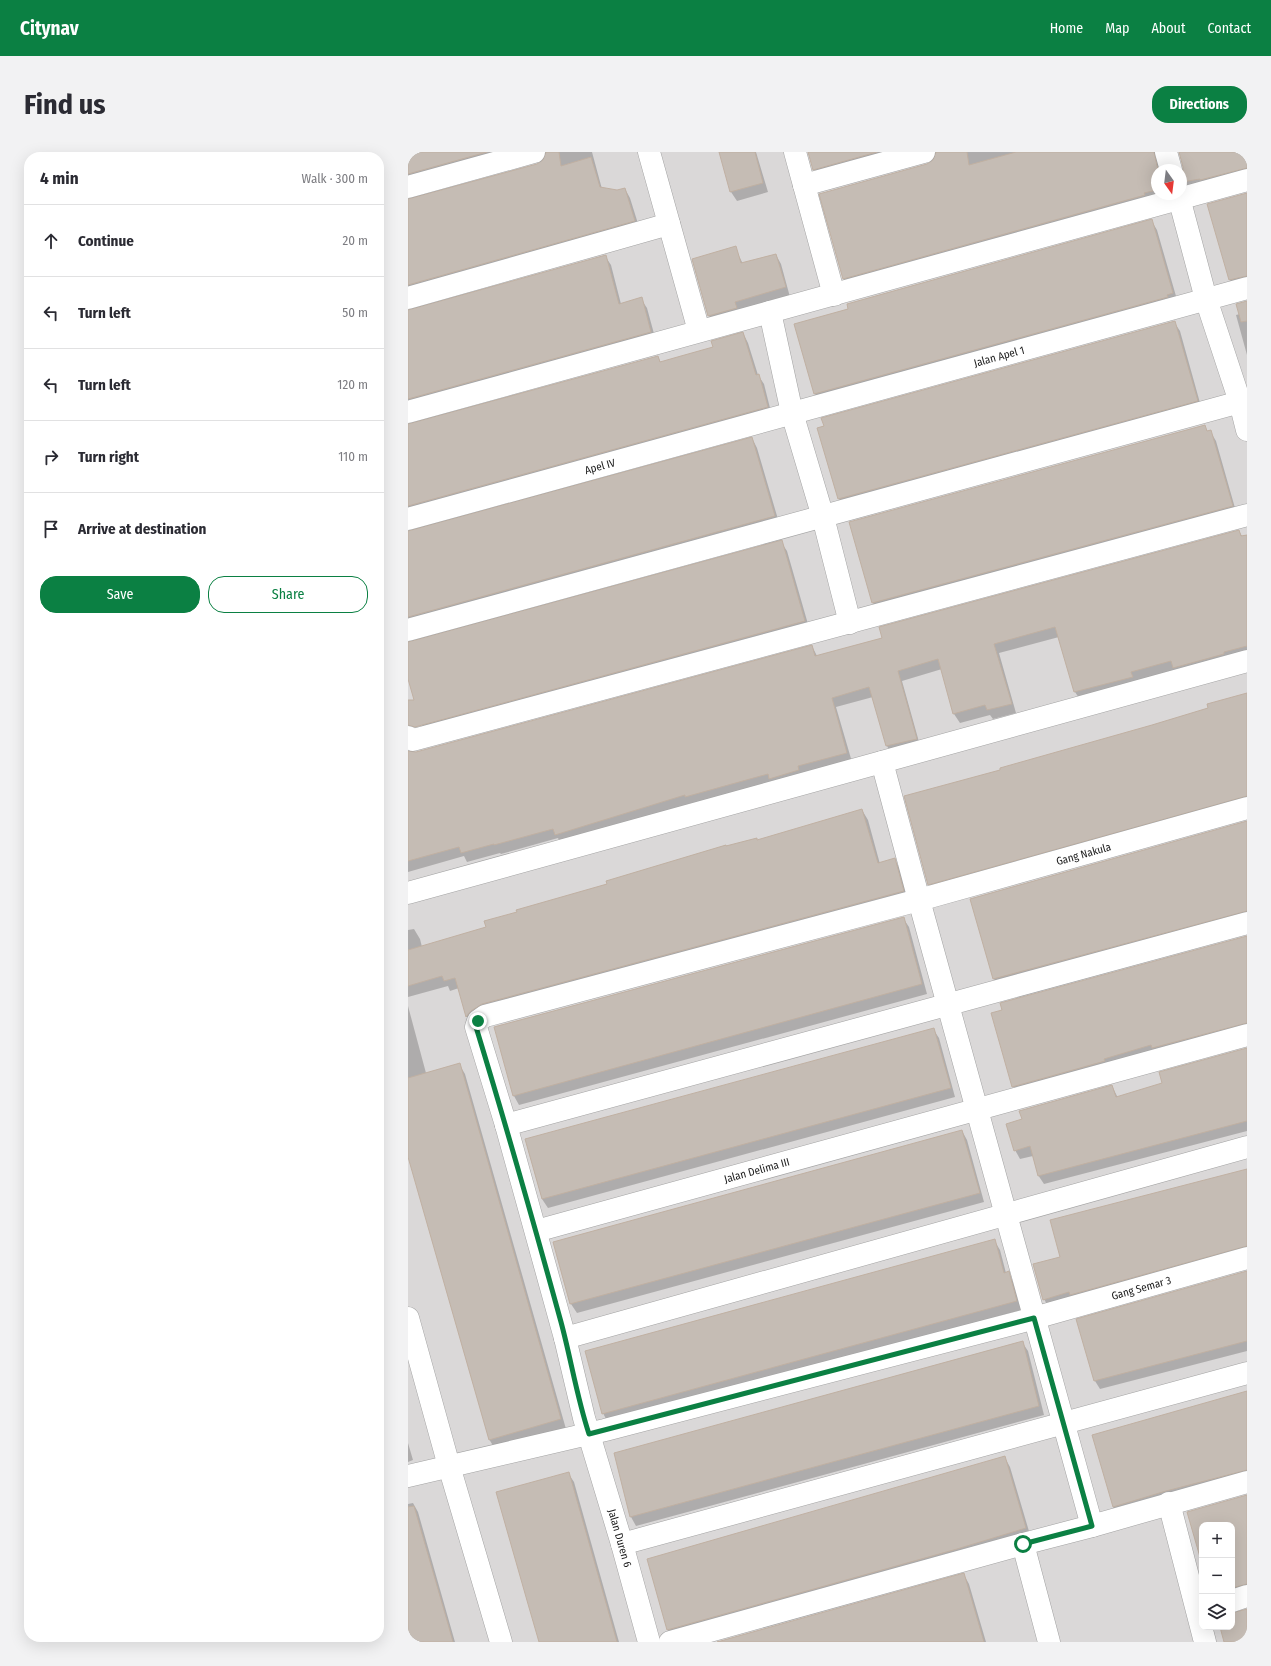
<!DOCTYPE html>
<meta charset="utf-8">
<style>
:root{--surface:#fff;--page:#f2f2f3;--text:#2b2b33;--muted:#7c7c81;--line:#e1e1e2;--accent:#0b8043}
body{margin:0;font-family:"Fira Sans Condensed",sans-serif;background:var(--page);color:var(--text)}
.controls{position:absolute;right:12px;bottom:12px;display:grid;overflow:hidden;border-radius:8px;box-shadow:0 4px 16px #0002}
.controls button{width:36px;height:36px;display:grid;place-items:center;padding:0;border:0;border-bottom:1px solid var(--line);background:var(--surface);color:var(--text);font:20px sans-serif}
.compass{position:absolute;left:743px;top:12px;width:36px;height:36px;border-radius:50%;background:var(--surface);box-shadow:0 4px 16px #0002;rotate:166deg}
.stop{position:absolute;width:12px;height:12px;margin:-9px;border:3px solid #0b8043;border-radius:50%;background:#fff}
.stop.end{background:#0b8043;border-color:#fff;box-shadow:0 1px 4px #0008}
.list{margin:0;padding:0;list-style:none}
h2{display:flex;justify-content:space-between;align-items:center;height:52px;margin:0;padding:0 16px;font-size:17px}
h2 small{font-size:13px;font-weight:400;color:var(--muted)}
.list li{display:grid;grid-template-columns:26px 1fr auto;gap:12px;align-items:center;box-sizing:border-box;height:72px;padding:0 16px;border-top:1px solid var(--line)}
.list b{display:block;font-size:15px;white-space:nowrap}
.list em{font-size:13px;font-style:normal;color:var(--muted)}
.actions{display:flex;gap:8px;padding:12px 16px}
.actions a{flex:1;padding:9px 0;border:1px solid var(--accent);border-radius:16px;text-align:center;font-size:14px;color:var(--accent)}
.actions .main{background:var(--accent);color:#fff}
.icon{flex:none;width:22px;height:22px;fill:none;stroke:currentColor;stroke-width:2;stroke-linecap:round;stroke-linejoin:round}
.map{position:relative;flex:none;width:839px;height:1490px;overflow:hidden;border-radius:16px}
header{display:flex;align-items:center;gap:24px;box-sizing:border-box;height:56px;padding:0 20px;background:var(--accent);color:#fff}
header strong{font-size:19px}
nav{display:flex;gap:22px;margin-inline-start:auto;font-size:14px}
.intro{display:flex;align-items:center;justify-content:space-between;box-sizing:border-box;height:96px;padding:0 24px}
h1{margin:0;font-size:28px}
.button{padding:10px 18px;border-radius:16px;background:var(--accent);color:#fff;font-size:14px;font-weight:700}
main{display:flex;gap:24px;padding:0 24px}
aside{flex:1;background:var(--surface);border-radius:16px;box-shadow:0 4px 16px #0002}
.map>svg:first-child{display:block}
.residential{fill:#dad8d8;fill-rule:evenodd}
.shadow{fill:#0003}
.building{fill:#c5bcb4;stroke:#c0b0a2}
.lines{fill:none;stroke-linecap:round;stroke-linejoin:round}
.minor-casing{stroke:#a3a3a3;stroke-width:23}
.minor{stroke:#fff;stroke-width:22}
.route{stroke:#0b8043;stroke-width:5}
.labels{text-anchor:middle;stroke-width:3.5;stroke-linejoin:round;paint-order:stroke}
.street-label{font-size:11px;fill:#1c1c1c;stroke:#fff}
</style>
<header>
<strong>Citynav</strong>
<nav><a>Home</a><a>Map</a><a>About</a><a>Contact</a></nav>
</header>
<div class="intro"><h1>Find us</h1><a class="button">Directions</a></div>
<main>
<aside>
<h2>4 min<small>Walk · 300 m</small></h2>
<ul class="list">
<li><svg class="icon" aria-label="ahead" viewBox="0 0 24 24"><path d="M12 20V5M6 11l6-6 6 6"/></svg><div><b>Continue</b></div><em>20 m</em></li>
<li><svg class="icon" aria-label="left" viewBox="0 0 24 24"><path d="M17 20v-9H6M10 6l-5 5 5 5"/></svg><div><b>Turn left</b></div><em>50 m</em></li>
<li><svg class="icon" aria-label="left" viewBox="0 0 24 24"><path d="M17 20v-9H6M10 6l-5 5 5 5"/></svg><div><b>Turn left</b></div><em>120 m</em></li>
<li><svg class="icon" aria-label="right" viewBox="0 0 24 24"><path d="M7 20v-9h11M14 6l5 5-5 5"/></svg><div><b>Turn right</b></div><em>110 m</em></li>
<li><svg class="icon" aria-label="arrive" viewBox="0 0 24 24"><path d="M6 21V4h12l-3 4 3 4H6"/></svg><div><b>Arrive at destination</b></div></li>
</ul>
<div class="actions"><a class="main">Save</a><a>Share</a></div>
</aside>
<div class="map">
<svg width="839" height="1490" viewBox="0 0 839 1490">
<rect width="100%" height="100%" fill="#eee9e0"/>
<path class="residential" d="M0 0H839V1490H0ZM749 18H773V42H749ZM794 1373H824V1475H794Z"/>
<path class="shadow" d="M0 0H118L0 33Z
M139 0H184L194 37 209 39 217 37 222 46 232 78 0 144V48L130 13 136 9Z
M312 0H348L360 40 329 49 323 40Z
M401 0H508L411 27 406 17Z
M529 0H756L752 18H749V42L441 136 435 126 520 13 525 10Z
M772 0H839V26L773 39V27L776 22V15Z
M839 42V135L827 137 822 128Z
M743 68 749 78 770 151 412 251 407 242 387 173Z
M327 96 335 112 368 103 373 112 382 145 306 173 301 164Z
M197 104 203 113 213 152 233 147 239 156 248 189 0 258V159Z
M839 149V203L828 163 832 162Z
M766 170 772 179 794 258 436 356 431 347 410 276Z
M335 181 340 191 350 223 356 232 364 264 0 365V273L250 205 253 211 306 196Z
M796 274 800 280 802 279 808 289 829 363 470 460 465 451 442 371Z
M344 286 349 296 372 374 0 476V380Z
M831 379 834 384 839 383V505L673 549 667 540 651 485 591 501 608 561 585 567 582 563 552 571 546 562 534 517 494 529 513 597 484 603 479 594 465 545 428 555 444 610 153 692 150 686 93 702 92 701 59 710 56 704 0 720V617L404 494 409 504 475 486Z
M373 390 379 399 402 479 19 582 14 573 0 525V491Z
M839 542V653L526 741 521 732 594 619 801 557Z
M454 658 460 668 472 712 486 707 492 717 501 749 64 874 59 865 51 836 42 839 40 834 0 845V778L6 777 12 787 14 795 79 776 349 689Z
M839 670V768L591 836 586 827 563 747Z
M495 766 501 775 519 842 111 953 106 944Z
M839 785V880L610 943 605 934Z
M0 854 18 921 51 912 57 922 158 1277 87 1297 81 1287 0 1002Z
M525 877 531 886 547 945 140 1056 134 1047 118 988Z
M839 897V979L636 1032 630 1023 625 1004 612 1007 607 998 704 934 710 946 755 932Z
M554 979 559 988 576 1050 169 1161 163 1152 147 1090Z
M839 1017V1103L641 1156 636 1147 653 1105Z
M586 1088 592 1098 598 1121 600 1120 605 1130 613 1158 200 1271 195 1261Z
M839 1120V1199L692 1237 687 1229Z
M614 1190 620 1199 636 1263 228 1374 223 1365 207 1302Z
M839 1240V1328L711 1364 705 1355Z
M0 1291 5 1308 0 1310Z
M597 1306 602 1315 623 1386 265 1487 260 1478Z
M160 1321 166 1330 211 1490H132Z
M839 1344V1442L824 1447V1373H794V1409L780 1361Z
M5 1351 10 1360 47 1490H0V1352Z
M556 1423 561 1432 578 1490H312Z"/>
<path class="building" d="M0 0H79L0 22Z
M138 0H151L153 14 183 5 192 35 209 38 217 36 227 69 0 133V47L129 12 135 8Z
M311 0H347L355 31 322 40Z
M400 0H469L405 18Z
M528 0H559L561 13 608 0H746L750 18 749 38 736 41 737 43 435 127 411 42 519 12 525 8Z
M771 0H839V16L792 28V27L774 30 773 25 775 21V15Z
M839 41V124L821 128 799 52Z
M744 67 765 141 759 143 760 145 406 242 386 172 440 157 439 152Z
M328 94 333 111 368 102 378 135 327 150 329 156 300 164 284 107Z
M198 103 211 152 234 145 243 180 0 247V158Z
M839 149V169L833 170 828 152Z
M767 169 790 249 430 347 409 276 416 274 413 266Z
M335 180 348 223 351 222 360 255 0 354V272L250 204 252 210 273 204 305 195 303 189Z
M797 273 799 279 803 278 825 354 464 451 441 370Z
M344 285 367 364 0 465V379Z
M831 378 833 384 839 383V494L816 500V502L765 516 763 509 723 520 725 525 666 540 647 475 586 492 604 552 579 558 577 553 545 562 530 507 490 519 509 587 478 594 461 535 424 546 439 601 390 614 391 618 361 627 360 622 277 645V643L147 683 145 677 86 693V692L53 701 51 695 0 709V599L8 600 404 493 407 504 474 486 471 475Z
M374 388 397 469 7 575 0 573V548H6L0 527V490Z
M839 541V644L520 733 496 644 592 618V616L744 573 800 556 799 552Z
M454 657 470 711 487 706 496 739 74 852 63 859 58 865 47 826 36 829 34 824 0 834V798L78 775 76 769 109 760 108 758 199 732 198 729 318 693V694L349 686V688Z
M839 669V759L585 827 562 747Z
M496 765 514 832 105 944 86 875Z
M839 784V871L744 896 743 893 696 907 697 909 604 935 583 861 594 858 592 851Z
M526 876 543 936 134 1047 117 987Z
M839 896V969L630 1024 622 994 606 999 598 972 614 967 611 959 704 933 708 945 754 931 751 920Z
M52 911 153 1267 81 1288 0 1005V926Z
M554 978 572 1041 162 1152 145 1090Z
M839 1017V1094L662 1143 661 1140 635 1148 625 1112 652 1105 642 1068Z
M587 1087 596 1121 601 1119 609 1149 194 1262 177 1199Z
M839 1119V1189L686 1229 668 1167Z
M615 1189 631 1254 222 1365 206 1301Z
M839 1239V1318L758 1339 705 1355 684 1283Z
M597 1304 618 1376 549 1397 259 1478 239 1407Z
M161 1320 172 1359 209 1490H131L120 1452 88 1340Z
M839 1343V1432L824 1436V1373H794V1412L779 1360Z
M6 1354 40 1472 45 1490H0V1355Z
M556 1421 576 1490H309Z
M839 1457V1490H816L812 1475H824V1461Z"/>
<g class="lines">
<g class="minor-casing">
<g id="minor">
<path d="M241 0 291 179"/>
<path d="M387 0 426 143"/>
<path d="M758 0 763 18"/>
<path d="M396 33 516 0"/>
<path d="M0 35 126 0"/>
<path d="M770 42 798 147 832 250 839 278"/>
<path d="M0 146 261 72"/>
<path d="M362 160 384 261 415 365 442 471"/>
<path d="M0 260 839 28"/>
<path id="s1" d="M0 367 839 136"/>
<path d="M0 478 839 248"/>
<path d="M0 585 5 588 839 363"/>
<path d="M474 610 511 748 684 1374"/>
<path d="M0 741 839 509"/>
<path d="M98 973 839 771"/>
<path id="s2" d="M128 1079 839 883"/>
<path d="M0 1166 41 1314 93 1490"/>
<path d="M157 1186 839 995"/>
<path id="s3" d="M0 1324 197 1278 612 1170 839 1106"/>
<path d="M761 1351 797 1490"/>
<path d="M214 1392 839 1221"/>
<path d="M615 1392 641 1490"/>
<path d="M824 1449 839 1444"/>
<path id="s4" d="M241 1490 214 1392 176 1266 157 1186 98 973 68 875 70 869 77 864 511 748 839 656"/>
<path d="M262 1490 615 1392 684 1374 839 1330"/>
</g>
</g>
<use href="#minor" class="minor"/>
</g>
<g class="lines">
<path class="route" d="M70 869 68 875C98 973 126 1072 153 1170 163 1207 169 1246 181 1282L626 1166 684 1374 615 1392"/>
</g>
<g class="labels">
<g class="street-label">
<text dy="4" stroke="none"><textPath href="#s1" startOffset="613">Jalan Apel 1</textPath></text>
<text dy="4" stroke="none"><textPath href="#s1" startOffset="199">Apel IV</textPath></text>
<text dy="4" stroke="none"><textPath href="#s4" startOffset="1274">Gang Nakula</textPath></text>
<text dy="4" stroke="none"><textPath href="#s2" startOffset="229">Jalan Delima III</textPath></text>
<text dy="4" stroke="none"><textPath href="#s3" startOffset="757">Gang Semar 3</textPath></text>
<text transform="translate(212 1386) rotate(74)" y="4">Jalan Duren 6</text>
</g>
</g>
</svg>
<div class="controls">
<button>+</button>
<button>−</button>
<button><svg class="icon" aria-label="layers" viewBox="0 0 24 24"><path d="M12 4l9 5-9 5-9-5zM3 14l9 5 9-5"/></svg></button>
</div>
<svg class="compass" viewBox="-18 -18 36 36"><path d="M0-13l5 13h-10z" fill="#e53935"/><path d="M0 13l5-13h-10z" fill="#7c7c81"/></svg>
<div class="stop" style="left:615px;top:1392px"></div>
<div class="stop end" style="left:70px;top:869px"></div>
</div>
</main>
